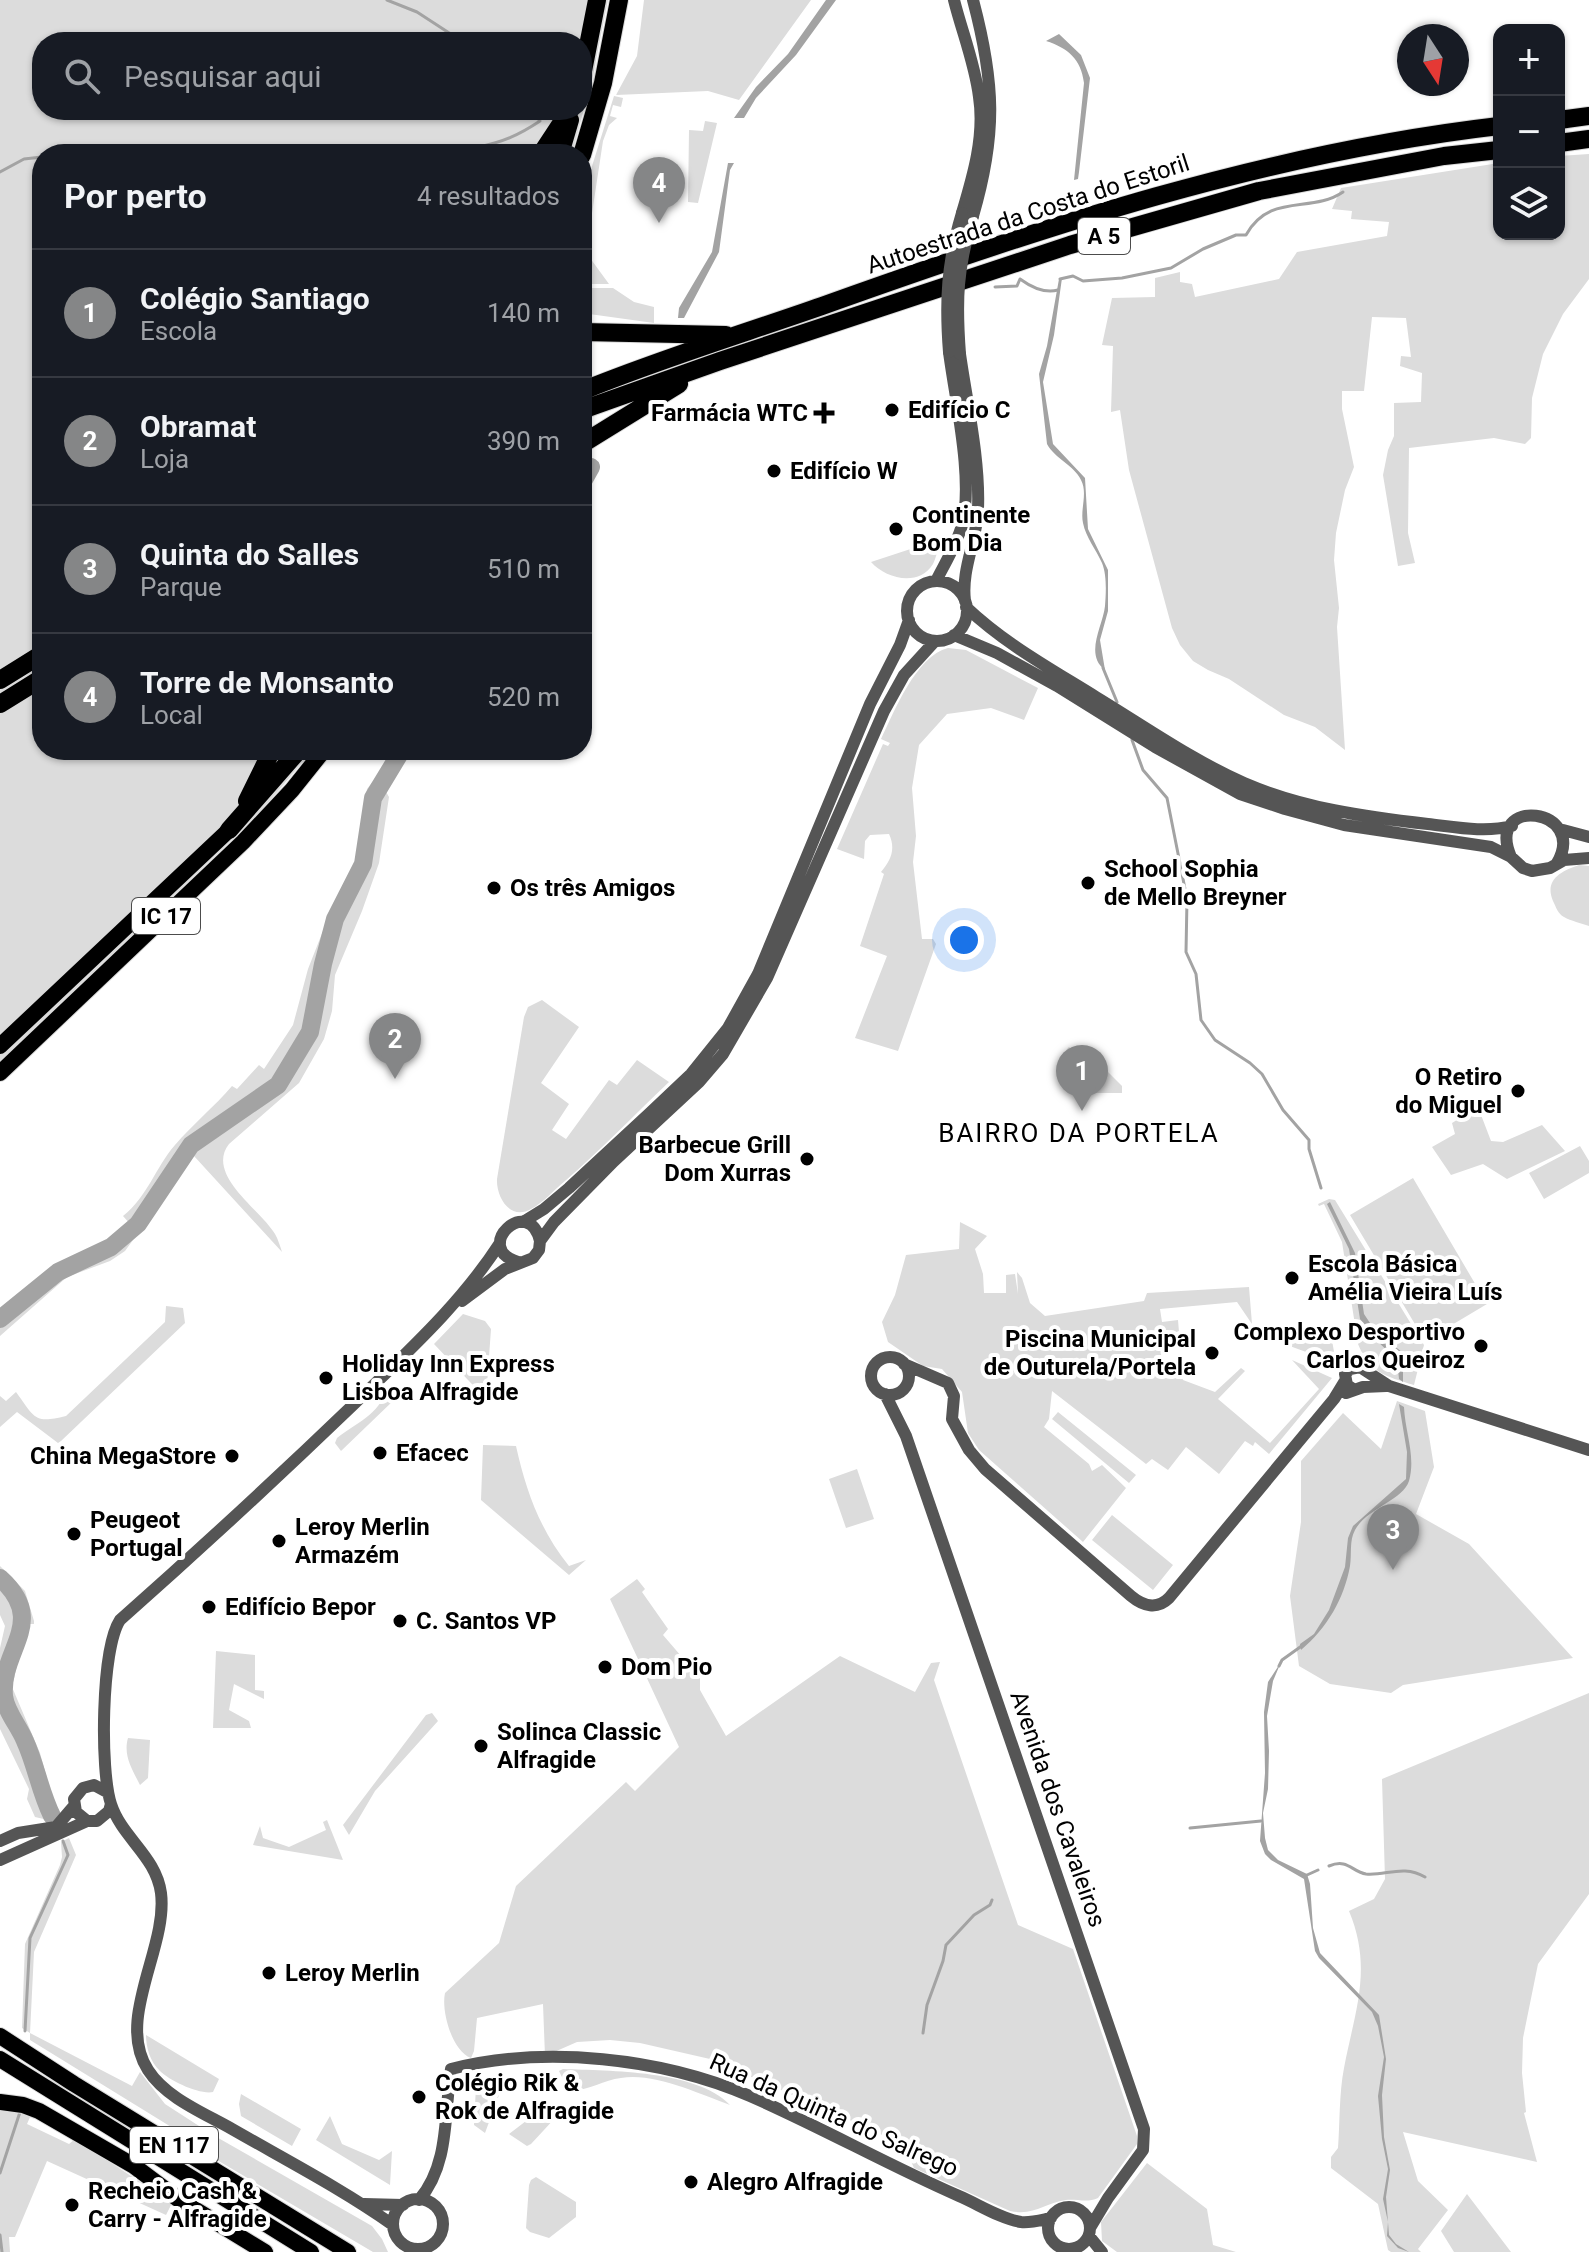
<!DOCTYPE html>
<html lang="pt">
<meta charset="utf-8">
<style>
:root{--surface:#171b24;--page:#242831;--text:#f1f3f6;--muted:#9ea1a6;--line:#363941;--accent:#858687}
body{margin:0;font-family:Roboto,sans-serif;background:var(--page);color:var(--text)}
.controls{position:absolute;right:24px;top:24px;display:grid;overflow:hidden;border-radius:16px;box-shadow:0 2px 6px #0004}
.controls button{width:72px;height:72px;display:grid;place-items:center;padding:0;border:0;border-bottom:2px solid var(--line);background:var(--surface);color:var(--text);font:40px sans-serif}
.compass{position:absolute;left:1397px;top:24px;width:72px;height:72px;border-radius:50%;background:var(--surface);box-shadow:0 2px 6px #0004;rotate:168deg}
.you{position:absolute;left:964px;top:940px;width:28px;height:28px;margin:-20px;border:6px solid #fff;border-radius:50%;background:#1a73e8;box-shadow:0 0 0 12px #1a73e833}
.badge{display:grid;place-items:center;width:52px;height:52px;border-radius:50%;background:var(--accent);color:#fff;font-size:26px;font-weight:700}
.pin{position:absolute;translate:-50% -66px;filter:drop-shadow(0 2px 4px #0008)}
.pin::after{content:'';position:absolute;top:42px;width:28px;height:24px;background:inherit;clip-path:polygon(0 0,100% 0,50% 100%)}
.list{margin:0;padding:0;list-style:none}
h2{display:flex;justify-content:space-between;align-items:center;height:104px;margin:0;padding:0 32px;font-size:34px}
h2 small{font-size:26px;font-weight:400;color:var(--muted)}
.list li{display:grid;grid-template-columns:52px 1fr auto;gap:24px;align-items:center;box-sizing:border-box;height:128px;padding:0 32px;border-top:2px solid var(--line)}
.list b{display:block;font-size:30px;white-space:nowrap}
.list p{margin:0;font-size:26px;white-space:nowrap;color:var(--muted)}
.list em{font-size:26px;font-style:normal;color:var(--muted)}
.icon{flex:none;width:44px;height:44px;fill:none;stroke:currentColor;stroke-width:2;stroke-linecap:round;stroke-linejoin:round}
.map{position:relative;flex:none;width:1589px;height:2252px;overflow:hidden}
.search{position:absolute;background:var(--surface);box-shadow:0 2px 6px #0004;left:32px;top:32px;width:560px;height:88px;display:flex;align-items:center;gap:20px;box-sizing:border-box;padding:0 28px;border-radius:32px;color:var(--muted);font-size:30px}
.panel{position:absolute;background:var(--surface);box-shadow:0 2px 6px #0004;left:32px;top:144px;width:560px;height:616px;border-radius:32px}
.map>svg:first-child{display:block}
.green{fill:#dcdcdc;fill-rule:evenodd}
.water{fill:#a3a3a3}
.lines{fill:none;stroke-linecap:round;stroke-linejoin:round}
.stream{stroke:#a3a3a3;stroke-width:3}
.river{stroke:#a3a3a3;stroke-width:18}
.trunk-casing{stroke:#dbdbdb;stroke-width:18}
.motorway-casing{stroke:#dbdbdb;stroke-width:20}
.tertiary{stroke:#555;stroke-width:12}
.trunk{stroke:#000;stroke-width:16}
.motorway{stroke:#000;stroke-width:18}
.tertiary-bridge{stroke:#555;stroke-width:12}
.poi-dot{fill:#000;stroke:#fff;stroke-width:3}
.labels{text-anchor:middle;stroke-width:8;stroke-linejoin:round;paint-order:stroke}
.shield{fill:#fff;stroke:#4c4c4c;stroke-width:2}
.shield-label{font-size:22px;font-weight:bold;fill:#000}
.street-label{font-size:24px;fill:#000;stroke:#fff}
.poi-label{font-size:24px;font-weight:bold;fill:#000;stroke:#fff;text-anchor:start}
.neighbourhood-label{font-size:26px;letter-spacing:2px;fill:#000;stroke:#fff}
</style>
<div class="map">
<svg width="1589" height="2252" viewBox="0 0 1589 2252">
<rect width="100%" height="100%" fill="#fff"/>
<path class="green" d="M0 0H608L592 80 572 154H42V750H313L256 817 0 1062ZM42 42H582V110H42Z
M644 0H811L739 100 708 91 616 95 637 56Z
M614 96 623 98 621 107 613 105 610 116 617 118 609 125 603 141 587 246 590 258 609 284H582V198Z
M705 121 717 123 698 203 688 202 689 130 703 131Z
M1589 154V279L1563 314 1543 354 1532 398 1531 438 1525 444 1494 438 1409 448 1408 533 1415 563 1398 566 1383 475 1388 450 1394 436V403L1421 402 1422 373 1400 366 1401 356 1411 357 1406 318 1372 317 1364 391H1342V409L1354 467 1345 490 1336 533 1334 560 1339 608 1337 627 1345 750 1315 727 1284 715 1229 679 1208 670 1193 661 1180 645 1172 628 1129 470 1120 410 1111 412 1113 346 1102 345 1112 298 1155 297V278L1180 272V282L1192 284 1195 297 1279 279 1297 252 1387 236 1389 222 1351 219 1352 211 1332 209 1341 188 1499 163V234H1559V156Z
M582 288H613L634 302 654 307V323L582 313Z
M941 539C938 547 937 556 933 564 919 587 886 579 871 562Z
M948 648 966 650 1038 688 1024 720 991 708 947 714 919 745 912 788 916 836 913 862 922 939H933L936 944 898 1051 855 1038 887 956 860 946 884 874 881 872C891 860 896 849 889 834L870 835 865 841 864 859 837 849 883 744 888 746 890 743 881 739C894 712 916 656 948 648Z
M377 776 389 797 379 863 362 911 335 975 332 1011 324 1039 299 1083 229 1144C205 1175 261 1210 275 1234 278 1239 280 1246 282 1252L194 1156 125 1251 110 1261 67 1277 0 1336V1311L60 1263 118 1239 131 1225 123 1216C148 1196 155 1168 175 1145 193 1124 214 1107 232 1086L237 1089 259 1065 264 1069 293 1025 308 969 330 913 356 859 367 789Z
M1579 865 1589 866V926C1581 923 1571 921 1564 917 1558 914 1556 907 1553 901 1544 880 1561 871 1579 865Z
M542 1000 579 1027 541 1083 569 1104 552 1130 566 1139 609 1080 617 1085 637 1060 669 1082C634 1115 601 1150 565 1181 554 1190 543 1203 531 1209 510 1221 496 1197 497 1179L524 1017 528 1007Z
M1069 1047 1078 1056 1085 1049 1122 1086V1093H1092L1059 1058Z
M1478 1107 1491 1141 1503 1142 1542 1125 1565 1151 1507 1179 1483 1164 1451 1175 1432 1147 1455 1134 1452 1123Z
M1580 1146 1589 1161V1173L1544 1199 1529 1173Z
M1413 1178 1487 1304 1425 1341 1350 1215Z
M1329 1199 1335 1200 1424 1345 1414 1385C1385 1376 1370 1373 1358 1344L1342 1242 1324 1204 1319 1206 1318 1204Z
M960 1222 987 1236 975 1249 983 1274 984 1293H1006V1275L1015 1274 1018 1294 1017 1272 1022 1278 1030 1303 1045 1316 1144 1301 1147 1293 1249 1287 1252 1324 1237 1302 1160 1309 1162 1322 1178 1320 1179 1332 1161 1348 1162 1363 1179 1364 1183 1380 1215 1392 1241 1368 1245 1371 1218 1399 1270 1443 1319 1389 1292 1360 1332 1378 1269 1454 1255 1442 1253 1446 1245 1441 1219 1474 1186 1447 1168 1470 1152 1459 1146 1464 1052 1391 1049 1419 1044 1427 1089 1464 1092 1471 1102 1465 1126 1488 1083 1542 979 1450 968 1433 962 1392 942 1369 923 1366 888 1342 882 1322 895 1295 906 1255 959 1249Z
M166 1306 183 1308 185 1323 61 1441 58 1443 17 1412 0 1427V1396L6 1401 16 1392C35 1418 34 1424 66 1416L165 1322Z
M463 1314 485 1321 491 1329 486 1399 434 1344Z
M1330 1329 1336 1363 1265 1337 1264 1332Z
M385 1390 394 1400 341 1451 335 1443 337 1438C354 1424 381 1414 385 1390Z
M1397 1401 1425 1411 1434 1467 1416 1514 1469 1544 1573 1658 1403 1685 1391 1693 1330 1684 1299 1666 1290 1596 1301 1522V1461L1343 1413 1381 1449Z
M1058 1412 1136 1475 1129 1483 1052 1419Z
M483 1445 516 1446C526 1491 540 1530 569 1566L586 1560 569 1575 481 1500Z
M857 1469 874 1519 846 1528 829 1479Z
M1112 1515 1173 1565 1153 1590 1092 1540Z
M0 1566 25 1591 34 1621V1624H27L26 1627 12 1687 40 1753 57 1815 48 1820 35 1817 27 1799 29 1789 0 1729V1648L5 1626 0 1615Z
M637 1579 645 1589 642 1592 668 1629 663 1635 700 1678V1690L726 1736 840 1656 915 1692 931 1663 940 1662 934 1680 1018 1925 1073 1949 1137 2136V2144L1098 2198C1088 2203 1077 2199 1066 2200 1044 2203 1035 2216 1010 2211L914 2168 905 2148 877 2132 710 2059 640 2043 610 2040 577 2042 545 2056 543 2004 477 2018 474 2051 471 2058C452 2051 441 2011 445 1993L499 1943 516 1886 626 1782 635 1791 679 1747 610 1599Z
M216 1651 255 1655V1690L264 1691V1699L234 1684 229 1710 249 1721 251 1728H213Z
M1589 1693V1894L1538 1964 1523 2038 1522 2073 1526 2112 1524 2113 1537 2162 1403 2132 1418 2181 1448 2210 1418 2249 1421 2252H1391L1388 2250 1378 2204 1331 2168V2157L1338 2148C1340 2122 1339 2094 1344 2068 1355 2010 1373 1969 1349 1911L1374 1899 1385 1879 1382 1779Z
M432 1713 438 1721 375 1791 349 1835 343 1825 426 1715Z
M128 1738 150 1740 148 1778 140 1785C132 1769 123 1755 128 1738Z
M327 1820 343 1860 253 1845 260 1826 263 1838 289 1847 326 1830 323 1822Z
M69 1838 76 1855 34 1952 30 2033 132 2086 140 2072 165 2104 213 2135 372 2226 382 2239 388 2252H373L210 2156 168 2125 30 2040V2033L22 2028 25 1944 60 1865 62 1857 61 1842Z
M146 2035 219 2079 213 2092C200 2095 170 2081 160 2071 150 2062 146 2047 146 2035Z
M563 2069C610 2071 697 2070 730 2105 700 2094 653 2072 621 2078 604 2080 589 2090 572 2091L567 2088 559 2071Z
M469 2074H478L479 2079 499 2078 502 2087 485 2133 474 2125 476 2086 468 2084Z
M241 2094 301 2129 292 2146 241 2116 239 2104Z
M543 2108 556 2117 531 2144 527 2146 509 2134Z
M0 2109 23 2113 30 2117 27 2124 69 2144 75 2139 172 2203 166 2215 47 2161 15 2237H9L10 2252H0Z
M330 2116 342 2144 379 2160 392 2151 390 2185 316 2140Z
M1147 2163 1207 2209 1213 2245 1236 2252H1117L1102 2241 1101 2222Z
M536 2177 576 2202V2217L549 2238 530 2232 526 2228 529 2185 531 2180Z
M1467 2194 1511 2252H1454L1441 2231Z"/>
<path class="water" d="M826 0H836L796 55 756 98 744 118H734L756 87 788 54Z
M1059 34 1081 55 1090 78 1079 172 1078 179 1074 180 1084 83C1081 59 1068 48 1046 41Z
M728 163H734L730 170 719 252 684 318H678L679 308 712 252Z
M1062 278 1054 335 1043 382 1053 444 1085 478 1088 529 1108 570V611L1100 640 1105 670C1084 654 1103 626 1105 606 1106 593 1107 575 1102 563 1096 549 1086 538 1083 523 1080 509 1088 493 1081 480 1074 465 1055 459 1047 444L1039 374 1047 346 1059 279Z
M1330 1202 1355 1253 1364 1314 1374 1329 1403 1353V1382L1399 1379 1397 1360 1371 1335 1360 1319 1349 1249 1327 1204Z
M1399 1404 1404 1407C1405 1432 1416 1456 1409 1481 1403 1500 1366 1509 1355 1530 1349 1541 1352 1554 1350 1566 1344 1599 1327 1628 1301 1650L1300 1644 1314 1634 1329 1610 1345 1567 1348 1538 1353 1526 1406 1479 1407 1452Z
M1281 1662 1273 1681 1267 1716 1269 1751 1268 1789 1263 1813 1265 1838 1268 1850 1278 1860 1307 1874 1310 1884 1313 1928 1320 1953 1379 2015 1386 2059 1382 2095 1384 2137 1390 2170 1386 2197 1389 2235 1396 2244 1409 2252 1398 2248 1387 2236 1388 2222 1383 2199 1388 2169 1382 2139 1378 2096 1384 2057 1378 2026 1372 2012 1319 1958 1315 1951 1304 1879 1271 1860 1265 1854 1260 1841 1265 1773 1264 1712 1268 1682Z"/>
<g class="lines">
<path class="stream" d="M387 0 417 12 463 42
M66 154H94
M196 154 278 146 478 147C503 142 519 135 540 121L531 110
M0 172 24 159 42 157
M1060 279 1073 276 1083 281 1122 278 1171 268 1203 249 1236 235H1246C1270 192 1311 214 1343 192
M995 287 1017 286 1020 279C1031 287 1044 294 1058 290
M1103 668 1117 702
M1132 740 1143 770 1167 798 1187 899 1186 952 1196 974 1201 1020 1215 1040 1250 1063 1262 1074 1283 1110 1309 1140V1149L1321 1188
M1279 1666 1282 1660 1303 1645
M1190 1828 1261 1821
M1329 1866C1348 1858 1352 1872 1366 1874 1386 1876 1403 1864 1425 1877
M1307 1875 1318 1870
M25 2031 30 1938 68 1855 63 1841
M923 2033 927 2005 943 1961 946 1945 974 1915 990 1905 992 1900
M0 2173 20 2112
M0 2235 2 2252"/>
<path class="river" d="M582 483 591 467
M0 1319 58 1272 111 1247 138 1224 191 1145 278 1085 310 1032 323 964 335 919 363 864 373 798 402 750
M0 1578C49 1622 0 1649 4 1696 6 1712 19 1726 25 1741 36 1765 40 1792 52 1816"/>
<g class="trunk-casing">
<path id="trunk" d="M0 1046 229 830
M0 1073 243 842 292 790 324 750
M0 2036 74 2084 348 2252
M0 2059 311 2252
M0 2102 23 2105 39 2111 134 2166 178 2199 265 2252"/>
</g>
<g class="motorway-casing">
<path id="motorway" d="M582 76 597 0
M1559 120 1589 116
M1559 143 1589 139
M541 154 570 110
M560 154 570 120
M582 155 603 83 619 0
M582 332 726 335
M582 391C660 359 742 334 822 306 1042 227 1266 153 1499 126
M582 410 720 361 1070 245 1259 191 1444 156 1499 150
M582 444 679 384
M0 680 42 654
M0 704 42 678
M247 801 272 750
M229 830 299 750"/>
</g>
<path class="tertiary" d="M954 0C962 32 975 64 979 97 985 136 973 176 962 213
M973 216C997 134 995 83 973 0
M960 354C967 403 980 460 978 509 977 541 961 569 965 601
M936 581C945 563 957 544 962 525 974 481 955 399 949 352
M907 611a30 30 0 1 1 60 0a30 30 0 1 1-60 0Z
M966 607C1005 644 1051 669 1096 697 1144 726 1192 760 1244 783 1302 808 1365 817 1428 824 1455 827 1485 833 1512 826
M954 635 997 653 1057 686 1155 747 1240 794 1285 809 1344 825 1491 847 1511 857 1523 868 1532 871 1550 868 1564 860 1589 858
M1563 830 1589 837
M1511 857C1484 794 1589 808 1557 863
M523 1222 544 1209 569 1188 650 1113 691 1074 728 1028 758 974 870 704 900 645 909 620
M518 1262C471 1248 529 1193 540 1241
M462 1301 505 1269 533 1258 539 1250 540 1241 554 1222 614 1161 699 1082 723 1054 767 978 884 711 904 675 935 641
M871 1376a19 19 0 1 1 38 0a19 19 0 1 1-38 0Z
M904 1364 948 1383 954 1396 952 1419 969 1450 985 1469 1131 1596C1143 1606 1157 1610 1169 1598L1334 1399 1345 1381
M1353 1389 1347 1385 1345 1374 1350 1369 1360 1367 1389 1386 1589 1450
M1346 1393 1363 1387 1386 1386
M885 1394 906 1436 1144 2129 1143 2150 1108 2198 1090 2228
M107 1792 94 1785 83 1788 74 1799 76 1812 87 1821H97L109 1811 111 1804
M0 1841 18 1833 56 1827 74 1806
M0 1860 87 1821
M393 2224a25 25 0 1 1 50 0a25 25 0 1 1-50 0Z
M419 2200C450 2164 444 2113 451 2069 545 2045 662 2058 750 2096 821 2127 888 2165 959 2196 978 2204 1001 2219 1021 2222 1031 2223 1041 2220 1051 2218
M364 2204 403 2205
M1048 2228a21 21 0 1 1 42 0a21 21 0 1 1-42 0Z
M393 2225C342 2189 286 2160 232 2129 204 2113 166 2098 148 2070 115 2019 168 1948 161 1893 156 1856 122 1838 111 1804 100 1771 101 1649 120 1620 199 1550 277 1478 353 1405 405 1354 460 1305 500 1243
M1089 2236 1102 2252"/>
<use href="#trunk" class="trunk"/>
<use href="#motorway" class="motorway"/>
<path class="tertiary-bridge" d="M949 352C945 301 947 263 962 213
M960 354C956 301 957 268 973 216"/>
</g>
<g class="poi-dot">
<circle cx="892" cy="410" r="8"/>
<path d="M820 401h8v8h8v8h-8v8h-8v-8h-8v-8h8z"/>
<circle cx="774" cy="471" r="8"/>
<circle cx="896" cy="529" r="8"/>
<circle cx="1088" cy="883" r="8"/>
<circle cx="494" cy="888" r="8"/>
<circle cx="1518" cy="1091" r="8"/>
<circle cx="807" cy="1159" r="8"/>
<circle cx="1292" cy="1278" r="8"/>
<circle cx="1481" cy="1346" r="8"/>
<circle cx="1212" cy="1353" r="8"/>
<circle cx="326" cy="1378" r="8"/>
<circle cx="380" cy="1453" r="8"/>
<circle cx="232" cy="1456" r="8"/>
<circle cx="74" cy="1534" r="8"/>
<circle cx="279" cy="1541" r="8"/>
<circle cx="209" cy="1607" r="8"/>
<circle cx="400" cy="1621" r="8"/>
<circle cx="605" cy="1667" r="8"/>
<circle cx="481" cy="1746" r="8"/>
<circle cx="269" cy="1973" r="8"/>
<circle cx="419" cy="2097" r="8"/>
<circle cx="691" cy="2182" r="8"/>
<circle cx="72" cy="2205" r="8"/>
</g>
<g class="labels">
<g class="shield">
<rect x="1078" y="218" width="52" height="36" rx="6"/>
<rect x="132" y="898" width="68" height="36" rx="6"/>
<rect x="130" y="2127" width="88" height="36" rx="6"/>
</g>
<g class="shield-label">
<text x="1104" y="244">A 5</text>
<text x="166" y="924">IC 17</text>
<text x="174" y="2153">EN 117</text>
</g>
<g class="street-label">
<text transform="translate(1028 214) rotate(-18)" y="8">Autoestrada da Costa do Estoril</text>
<text transform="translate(1058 1809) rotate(71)" y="8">Avenida dos Cavaleiros</text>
<text transform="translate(834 2115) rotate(24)" y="8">Rua da Quinta do Salrego</text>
</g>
<g class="poi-label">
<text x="908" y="418">Edifício C</text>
<text x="808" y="421" text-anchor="end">Farmácia WTC</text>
<text x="790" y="479">Edifício W</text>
<text x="912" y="523">Continente<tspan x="912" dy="28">Bom Dia</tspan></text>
<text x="1104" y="877">School Sophia<tspan x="1104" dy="28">de Mello Breyner</tspan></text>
<text x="510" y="896">Os três Amigos</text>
<text x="1502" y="1085" text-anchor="end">O Retiro<tspan x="1502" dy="28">do Miguel</tspan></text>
<text x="791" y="1153" text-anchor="end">Barbecue Grill<tspan x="791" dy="28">Dom Xurras</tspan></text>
<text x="1308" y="1272">Escola Básica<tspan x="1308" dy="28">Amélia Vieira Luís</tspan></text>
<text x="1465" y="1340" text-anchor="end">Complexo Desportivo<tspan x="1465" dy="28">Carlos Queiroz</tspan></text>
<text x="1196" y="1347" text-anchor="end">Piscina Municipal<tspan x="1196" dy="28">de Outurela/Portela</tspan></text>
<text x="342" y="1372">Holiday Inn Express<tspan x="342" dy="28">Lisboa Alfragide</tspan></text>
<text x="396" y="1461">Efacec</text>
<text x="216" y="1464" text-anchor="end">China MegaStore</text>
<text x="90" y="1528">Peugeot<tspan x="90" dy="28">Portugal</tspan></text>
<text x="295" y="1535">Leroy Merlin<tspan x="295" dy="28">Armazém</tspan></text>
<text x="225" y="1615">Edifício Bepor</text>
<text x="416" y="1629">C. Santos VP</text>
<text x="621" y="1675">Dom Pio</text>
<text x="497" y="1740">Solinca Classic<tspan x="497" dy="28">Alfragide</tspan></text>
<text x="285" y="1981">Leroy Merlin</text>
<text x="435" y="2091">Colégio Rik &amp;<tspan x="435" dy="28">Rok de Alfragide</tspan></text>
<text x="707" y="2190">Alegro Alfragide</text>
<text x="88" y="2199">Recheio Cash &amp;<tspan x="88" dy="28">Carry - Alfragide</tspan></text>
</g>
<g class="neighbourhood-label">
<text x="1079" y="1142">BAIRRO DA PORTELA</text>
</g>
</g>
</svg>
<div class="controls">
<button>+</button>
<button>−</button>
<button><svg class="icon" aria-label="layers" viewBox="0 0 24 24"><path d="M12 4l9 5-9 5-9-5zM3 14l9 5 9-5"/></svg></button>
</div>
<svg class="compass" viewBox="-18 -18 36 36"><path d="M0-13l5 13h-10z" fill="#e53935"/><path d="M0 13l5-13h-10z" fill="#9ea1a6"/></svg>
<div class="you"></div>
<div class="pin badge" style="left:1082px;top:1111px">1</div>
<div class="pin badge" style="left:395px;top:1079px">2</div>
<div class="pin badge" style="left:1393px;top:1570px">3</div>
<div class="pin badge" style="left:659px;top:223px">4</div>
<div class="search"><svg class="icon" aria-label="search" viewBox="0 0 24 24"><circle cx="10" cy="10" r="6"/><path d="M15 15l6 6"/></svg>Pesquisar aqui</div>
<section class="panel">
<h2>Por perto<small>4 resultados</small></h2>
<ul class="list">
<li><span class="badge">1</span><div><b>Colégio Santiago</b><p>Escola</p></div><em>140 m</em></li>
<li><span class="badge">2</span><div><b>Obramat</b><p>Loja</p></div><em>390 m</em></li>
<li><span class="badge">3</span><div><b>Quinta do Salles</b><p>Parque</p></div><em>510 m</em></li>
<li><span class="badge">4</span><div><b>Torre de Monsanto</b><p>Local</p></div><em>520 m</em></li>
</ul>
</section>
</div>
